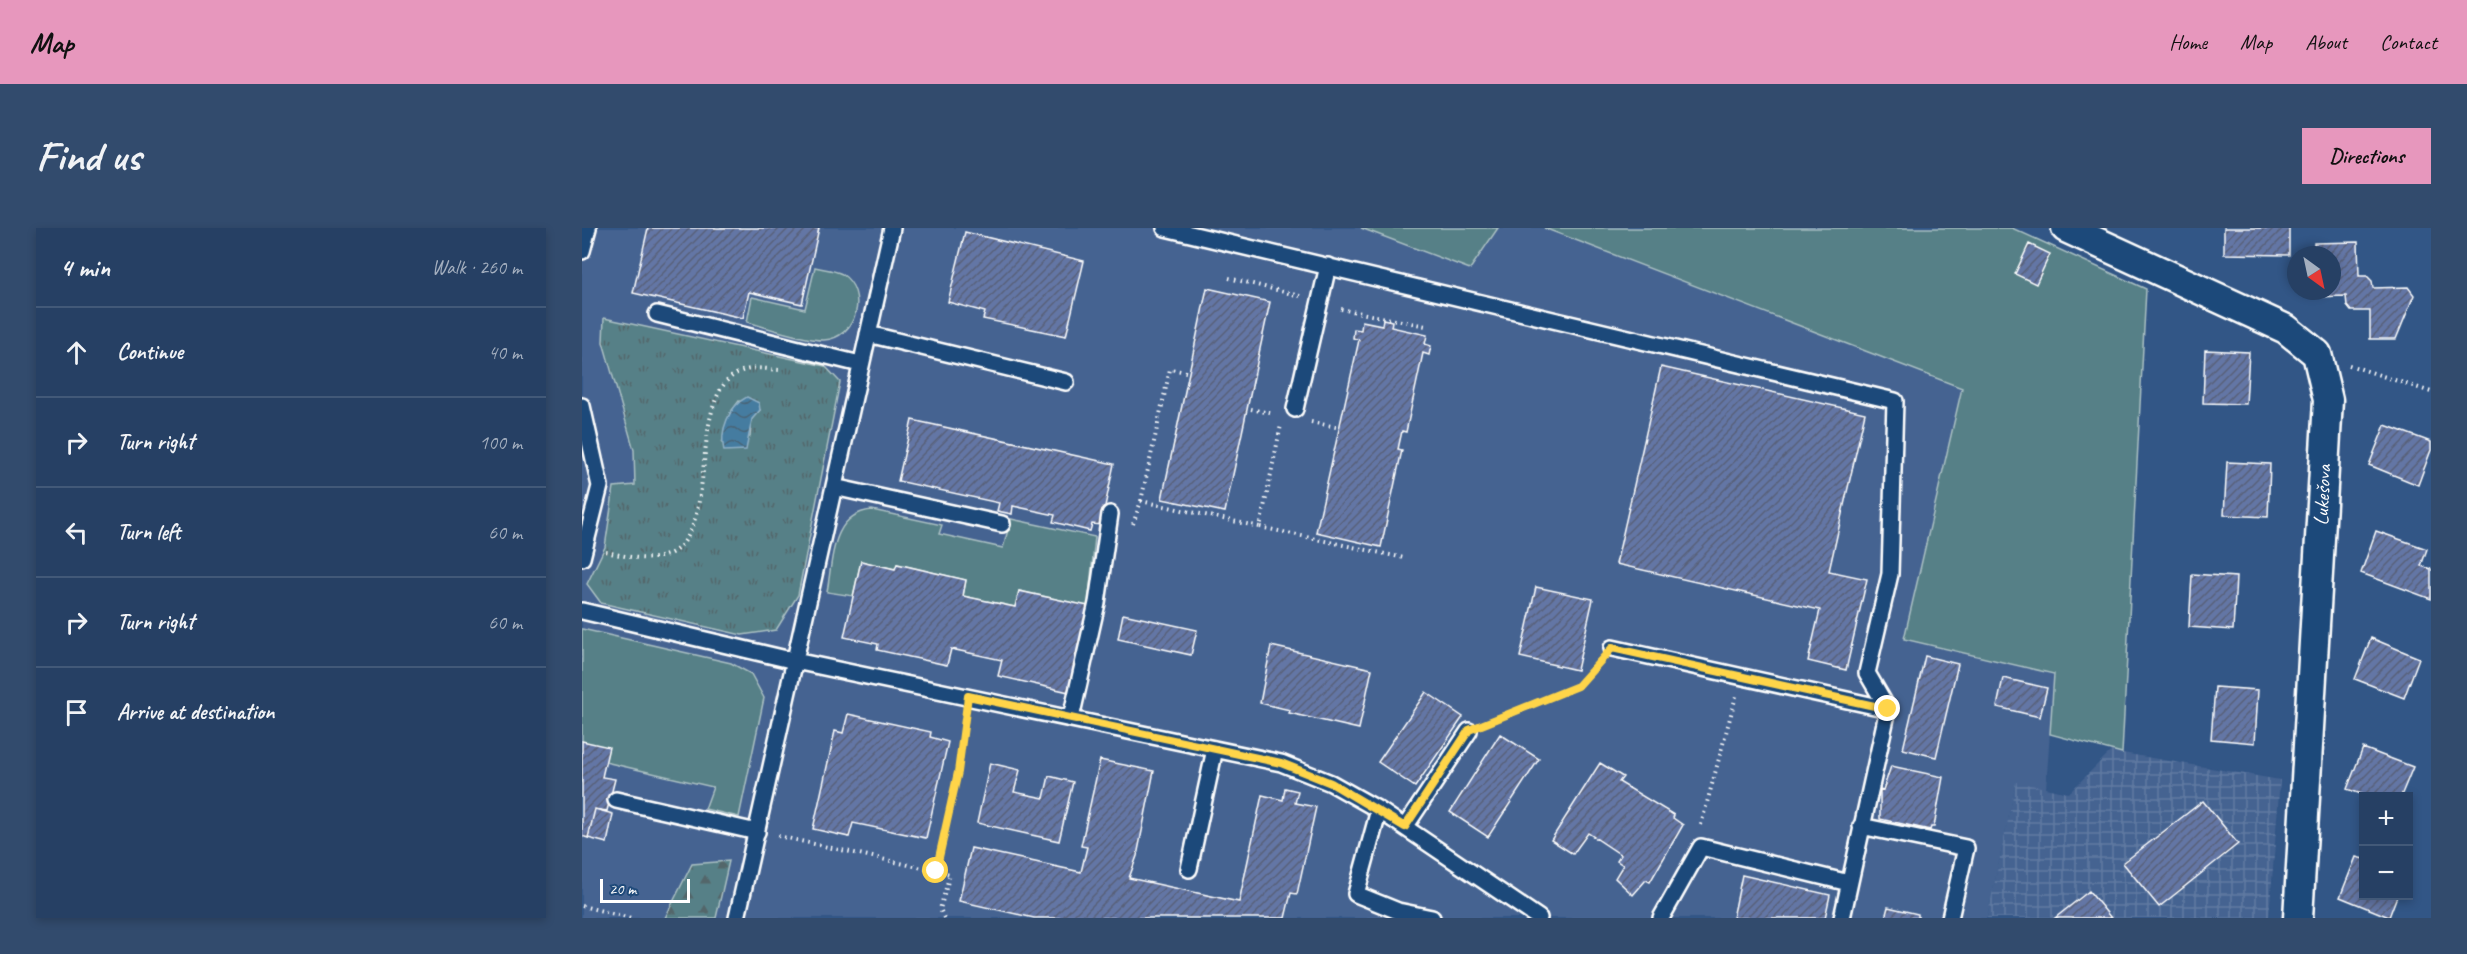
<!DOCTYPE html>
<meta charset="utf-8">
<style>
:root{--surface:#264064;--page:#324b6d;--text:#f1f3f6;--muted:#a4afbf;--line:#425978;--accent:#e797bd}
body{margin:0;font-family:Caveat,sans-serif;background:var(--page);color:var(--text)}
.controls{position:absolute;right:18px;bottom:18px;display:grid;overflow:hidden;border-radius:0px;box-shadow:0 3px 9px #0003}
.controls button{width:54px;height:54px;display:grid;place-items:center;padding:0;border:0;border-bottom:2px solid var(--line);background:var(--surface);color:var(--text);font:30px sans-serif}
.compass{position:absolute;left:1705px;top:18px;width:54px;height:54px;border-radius:50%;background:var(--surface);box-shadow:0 3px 9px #0003;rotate:147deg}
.scale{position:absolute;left:18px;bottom:15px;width:90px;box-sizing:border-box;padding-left:6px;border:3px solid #fff;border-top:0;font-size:16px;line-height:21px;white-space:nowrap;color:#fff;-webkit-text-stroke:4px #1f4a7a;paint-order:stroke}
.stop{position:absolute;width:18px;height:18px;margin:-14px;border:4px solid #ffd54a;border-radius:50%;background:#fff}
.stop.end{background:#ffd54a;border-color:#fff;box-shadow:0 2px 6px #0008}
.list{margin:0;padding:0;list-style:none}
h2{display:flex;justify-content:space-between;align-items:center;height:78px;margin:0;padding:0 24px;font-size:26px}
h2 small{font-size:20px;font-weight:400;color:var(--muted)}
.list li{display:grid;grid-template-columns:39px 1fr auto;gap:18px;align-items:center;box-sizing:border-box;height:90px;padding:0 24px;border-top:2px solid var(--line)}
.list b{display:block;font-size:22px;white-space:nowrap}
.list em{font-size:20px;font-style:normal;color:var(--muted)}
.icon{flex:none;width:33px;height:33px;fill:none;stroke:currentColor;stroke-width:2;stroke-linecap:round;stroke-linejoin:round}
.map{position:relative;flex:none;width:1849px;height:690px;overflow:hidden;border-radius:0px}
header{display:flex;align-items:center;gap:36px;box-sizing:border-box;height:84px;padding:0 30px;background:var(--accent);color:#111}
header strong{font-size:28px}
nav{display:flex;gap:33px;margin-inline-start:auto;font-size:21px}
.intro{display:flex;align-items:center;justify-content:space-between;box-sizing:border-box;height:144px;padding:0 36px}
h1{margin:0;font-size:42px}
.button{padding:15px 27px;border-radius:0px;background:var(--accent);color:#111;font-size:21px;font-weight:700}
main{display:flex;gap:36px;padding:0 36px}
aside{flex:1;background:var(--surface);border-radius:0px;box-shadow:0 3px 9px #0003}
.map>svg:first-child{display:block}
.built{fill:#456391}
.industrial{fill:url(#industrial-grid)}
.grass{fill:#578087;stroke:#abc0c3;stroke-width:1.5}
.forest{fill:url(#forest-firs);stroke:#abc0c3;stroke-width:1.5}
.park{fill:url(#park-tufts);stroke:#abc0c3;stroke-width:1.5;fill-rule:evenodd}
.water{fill:url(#water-waves);stroke:#8fb0c6;stroke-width:1.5}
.building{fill:url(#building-hatch);stroke:#fff;stroke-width:1.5}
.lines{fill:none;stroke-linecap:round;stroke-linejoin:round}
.service-casing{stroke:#fff;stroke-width:20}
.minor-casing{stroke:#fff;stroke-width:33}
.path{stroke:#fff;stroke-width:4;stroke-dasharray:1.5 4.5;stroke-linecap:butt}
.service{stroke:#1f4a7a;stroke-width:15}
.minor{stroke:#1f4a7a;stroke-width:28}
.route{stroke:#ffd54a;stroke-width:8}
.labels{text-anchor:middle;stroke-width:4.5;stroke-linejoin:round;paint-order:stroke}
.street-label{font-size:21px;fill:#fff;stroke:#1f4a7a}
</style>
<header>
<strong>Map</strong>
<nav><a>Home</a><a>Map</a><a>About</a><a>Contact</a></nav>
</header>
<div class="intro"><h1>Find us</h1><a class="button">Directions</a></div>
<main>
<aside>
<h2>4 min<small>Walk · 260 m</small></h2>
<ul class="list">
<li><svg class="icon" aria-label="ahead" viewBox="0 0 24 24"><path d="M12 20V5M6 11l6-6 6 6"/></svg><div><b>Continue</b></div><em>40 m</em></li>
<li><svg class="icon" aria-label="right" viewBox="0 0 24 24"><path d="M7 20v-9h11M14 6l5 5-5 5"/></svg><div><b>Turn right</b></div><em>100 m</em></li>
<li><svg class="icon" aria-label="left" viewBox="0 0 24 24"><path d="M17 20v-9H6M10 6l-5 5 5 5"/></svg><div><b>Turn left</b></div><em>60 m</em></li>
<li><svg class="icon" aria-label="right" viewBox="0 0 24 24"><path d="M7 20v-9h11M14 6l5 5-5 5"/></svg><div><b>Turn right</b></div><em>60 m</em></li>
<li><svg class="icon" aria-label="arrive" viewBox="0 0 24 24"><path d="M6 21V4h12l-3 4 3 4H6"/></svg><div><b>Arrive at destination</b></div></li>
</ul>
</aside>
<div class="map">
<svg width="1849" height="690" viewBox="0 0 1849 690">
<defs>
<pattern id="industrial-grid" width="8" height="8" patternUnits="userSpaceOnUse" patternTransform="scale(1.5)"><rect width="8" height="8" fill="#456391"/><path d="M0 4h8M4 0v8" fill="none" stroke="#617aa2"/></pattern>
<pattern id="forest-firs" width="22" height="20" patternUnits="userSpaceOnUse" patternTransform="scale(1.5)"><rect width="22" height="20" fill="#578087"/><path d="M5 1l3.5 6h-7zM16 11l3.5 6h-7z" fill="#52666a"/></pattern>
<pattern id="park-tufts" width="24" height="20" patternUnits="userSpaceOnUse" patternTransform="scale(1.5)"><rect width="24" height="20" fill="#578087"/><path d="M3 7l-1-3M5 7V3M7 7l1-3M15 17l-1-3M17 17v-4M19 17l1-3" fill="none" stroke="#52666a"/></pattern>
<pattern id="water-waves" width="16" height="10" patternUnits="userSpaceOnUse" patternTransform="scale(1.5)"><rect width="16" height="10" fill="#447ba0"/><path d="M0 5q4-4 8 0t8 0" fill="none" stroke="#486476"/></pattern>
<pattern id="building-hatch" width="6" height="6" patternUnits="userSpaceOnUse" patternTransform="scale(1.5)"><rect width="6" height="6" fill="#6376a5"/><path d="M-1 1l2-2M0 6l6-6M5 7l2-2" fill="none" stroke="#586178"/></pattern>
</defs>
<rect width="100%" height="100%" fill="#325686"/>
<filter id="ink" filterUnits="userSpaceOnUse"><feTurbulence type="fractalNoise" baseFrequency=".0167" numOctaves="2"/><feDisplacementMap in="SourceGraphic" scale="12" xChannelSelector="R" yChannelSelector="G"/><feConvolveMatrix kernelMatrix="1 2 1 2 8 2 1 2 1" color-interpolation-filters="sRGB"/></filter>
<g filter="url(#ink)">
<path class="built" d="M0 0H779L887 41 916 0H962L1380 161 1322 411 1472 446 1464 561 1434 555 1405 690H0Z"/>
<path class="industrial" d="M1529 523 1698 552 1687 690H1405L1434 554 1487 565Z"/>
<path class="grass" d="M779 0H916L888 41Z
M962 0H1430L1564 61 1540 525 1468 506 1472 446 1322 411 1380 160Z
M233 39C241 41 253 42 260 46 287 64 275 110 242 112 224 113 184 99 165 94L170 69 223 81Z
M290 282 360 297 357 306 421 320 429 291 513 309 506 378 437 363 433 379 381 368 384 352 315 336 313 341 279 333 271 368 245 364C251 331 249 286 290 282Z
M0 401 149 435 169 446 182 470 157 589 123 581 131 559 23 534 0 513Z"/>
<path class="forest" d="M147 633 134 690H83L110 636Z"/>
<path class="park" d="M22 90 243 138 258 154 216 367 194 402 160 407 19 375 5 356 23 319 32 259 53 257 52 222 21 114ZM157 173 178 182 170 191 168 209 140 215 148 185Z"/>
<path class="water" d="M165 169 177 175 178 182 170 191 164 222 142 223C137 203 147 178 165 169Z"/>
<path class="building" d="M66 0H237L220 76 167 64 161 90 51 65Z
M1642 0H1707V27L1642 26Z
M383 4 502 33 484 108 401 91 403 84 366 74Z
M1776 14 1777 48H1785L1790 53 1791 60 1826 59 1832 67 1814 111H1788V83H1769L1765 78 1764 68 1732 69V63H1750V27H1732V15Z
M1447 16 1468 26 1454 56 1433 46Z
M625 60 688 74 643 284 580 271Z
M801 91 810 93 809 99 845 107 843 116 849 118 847 127 841 125 824 204 820 203 816 221 820 222 799 319 734 304 777 112 771 110 772 101 779 102 780 93 800 97Z
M1623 122 1667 124 1664 176 1621 175Z
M1079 139 1283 185 1247 343 1285 351 1264 442 1226 433 1238 382 1034 336Z
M330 192 532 236 519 297 510 296 508 303 471 294 473 287 431 278 430 286 415 283 417 275 316 253Z
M1803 197 1849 214V222L1836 257 1787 237Z
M1645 234 1688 236 1686 289 1642 287Z
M1794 303 1845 321 1839 338 1849 341V371L1779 345Z
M279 333 313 341 315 336 384 352 381 368 433 379 437 363 506 378 487 464 416 448 420 432 369 421 365 437 295 422 296 416 262 409Z
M1610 346 1654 349 1651 402 1607 399Z
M954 359 1011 371 995 442 938 429Z
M541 386 615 402 609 427 536 411Z
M1789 410 1837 430 1822 470 1773 451Z
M689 418 790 441 777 501 707 485 708 482 678 475Z
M1343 428 1376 436 1354 529 1321 521Z
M1421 450 1465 460 1458 489 1415 479Z
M1633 459 1676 462 1673 515 1629 511Z
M844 464 881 489 833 559 796 534Z
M266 486 349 504 348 509 366 514 344 610 271 595 267 609 231 601 253 503 261 505Z
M918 506 957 531 906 609 868 584Z
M0 513 27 519 20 549 33 551 25 583 13 581 6 610 0 608Z
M1781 520 1831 539 1819 568H1785L1765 561Z
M518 532 572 543 555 628 547 650 657 674 680 567 701 572 703 560 716 563 713 575 734 579 715 666 709 665 703 690H452L377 673 389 620 499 644 505 619 499 618Z
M408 535 438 542 432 564 462 570 467 548 491 554 477 613 395 595Z
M1018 535 1041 549 1037 554 1092 587 1091 590 1101 597 1068 654 1064 652 1051 667 1033 650 1041 637 1035 633 1039 627 1006 605 991 626 969 612Z
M1309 538 1361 549 1352 599H1349L1348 602 1298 591V561L1301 562Z
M1621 573 1656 616 1577 679 1541 635Z
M13 581 31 586 25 615 6 610Z
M1774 629 1782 631V668H1815L1807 689 1758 669Z
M1160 647 1248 667 1243 690H1151Z
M1507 663 1529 690H1473Z
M1306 679 1336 686V690H1303Z"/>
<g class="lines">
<g class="service-casing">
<path id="service" d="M583 0 1313 173 1308 346 1285 445 1306 481 1260 690
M0 23 6 0
M75 86 278 136
M286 106 484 154
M0 178 18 258 0 330
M713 181 746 38
M252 259 420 296
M0 383 213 433 699 535 749 555 797 582 957 690
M1030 420 1306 481
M489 490 515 375 528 286
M34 572 175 604
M797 582 774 666 816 683 850 690
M1279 598 1384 620 1368 690
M823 599 887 503
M607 641 633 521
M155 690 310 0
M1079 690 1119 619 1267 655"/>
</g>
<g class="minor-casing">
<path id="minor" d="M1484 0 1704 101 1735 126 1746 172 1716 690"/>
</g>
<path class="path" d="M647 50 718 68
M759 81 844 98
M1767 137 1849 164
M669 181 692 186
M729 194 754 199
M559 273 588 141 604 144
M551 296 559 273 678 299 699 197
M678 299 822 330
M24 324C43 328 67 335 87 326 143 302 99 151 168 141 178 139 190 142 200 142
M907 494 996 458 1015 436
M1119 597 1154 468
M196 608 354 643
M0 678 49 690
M362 690 358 681 368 646 354 643 376 544 383 491"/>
<use href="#service" class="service"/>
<use href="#minor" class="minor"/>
</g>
</g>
<g class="lines" filter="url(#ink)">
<path class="route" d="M354 643 376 544 386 468 699 535 749 555 823 599 887 502 996 458 1030 420 1306 481"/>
</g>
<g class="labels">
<g class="street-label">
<text transform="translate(1740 267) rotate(-87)" y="7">Lukešova</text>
</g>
</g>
</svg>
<div class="controls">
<button>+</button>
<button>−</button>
</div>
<svg class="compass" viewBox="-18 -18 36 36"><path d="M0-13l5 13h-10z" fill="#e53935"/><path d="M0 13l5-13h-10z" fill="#a4afbf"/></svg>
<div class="scale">20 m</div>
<div class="stop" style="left:354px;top:643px"></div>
<div class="stop end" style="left:1306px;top:481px"></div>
</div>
</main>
